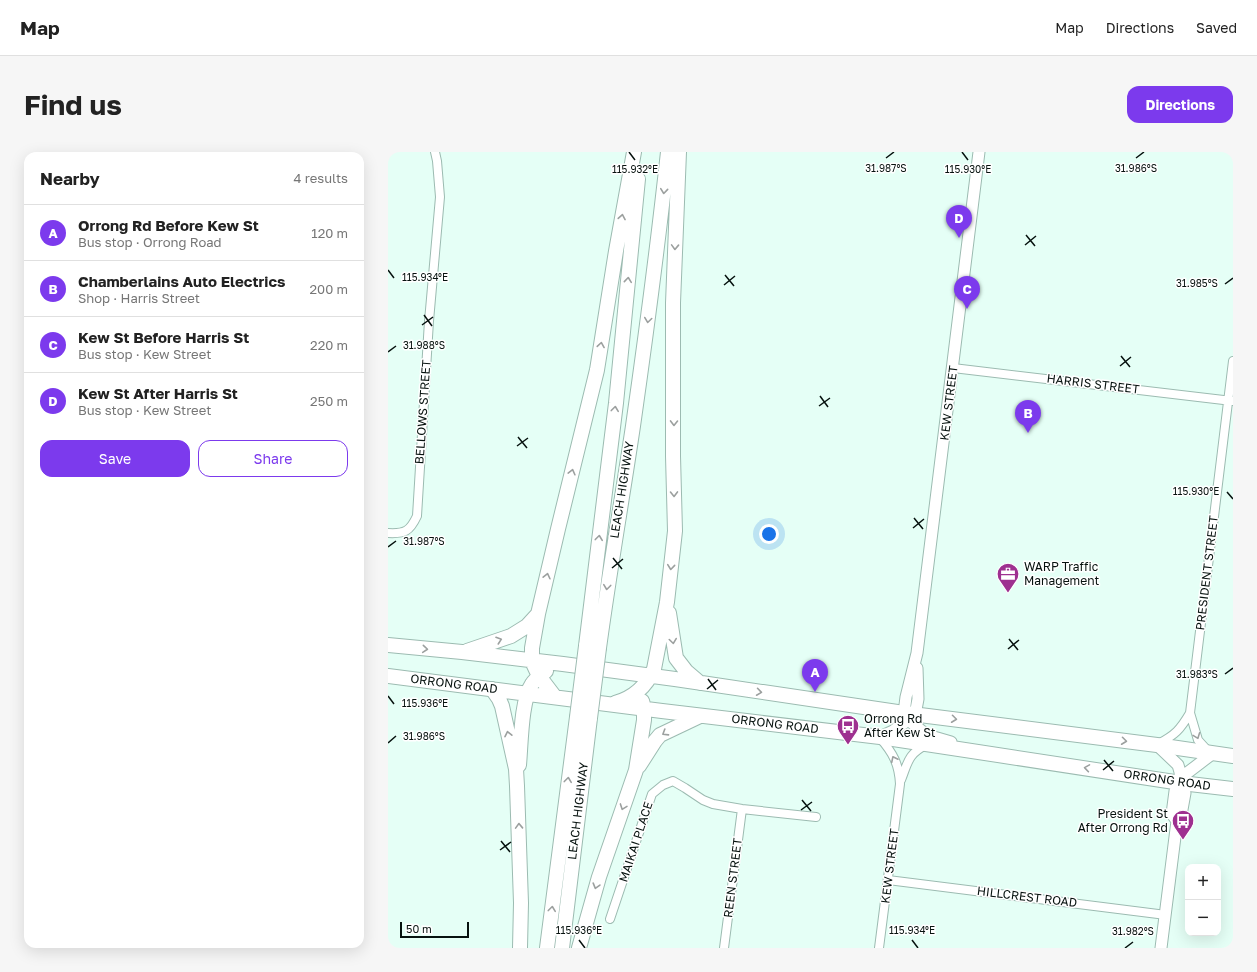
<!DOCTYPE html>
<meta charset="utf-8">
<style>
:root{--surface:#fff;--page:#f6f6f6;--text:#222;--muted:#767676;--line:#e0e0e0;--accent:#7c3aed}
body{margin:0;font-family:"Golos Text",sans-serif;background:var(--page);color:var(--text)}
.controls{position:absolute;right:12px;bottom:12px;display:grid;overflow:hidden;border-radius:8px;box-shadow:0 4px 16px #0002}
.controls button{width:36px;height:36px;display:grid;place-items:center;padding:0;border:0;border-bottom:1px solid var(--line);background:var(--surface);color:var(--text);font:20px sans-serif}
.scale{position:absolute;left:12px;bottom:10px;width:69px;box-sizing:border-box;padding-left:4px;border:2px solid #07120f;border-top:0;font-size:11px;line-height:14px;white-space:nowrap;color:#07120f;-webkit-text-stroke:3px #fff;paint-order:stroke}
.you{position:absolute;left:381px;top:382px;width:14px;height:14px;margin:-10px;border:3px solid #fff;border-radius:50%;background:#1a73e8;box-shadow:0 0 0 6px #1a73e833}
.badge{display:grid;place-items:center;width:26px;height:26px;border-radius:50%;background:var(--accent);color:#fff;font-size:13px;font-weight:700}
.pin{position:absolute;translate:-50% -33px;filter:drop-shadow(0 1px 2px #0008)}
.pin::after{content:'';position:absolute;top:21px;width:14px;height:12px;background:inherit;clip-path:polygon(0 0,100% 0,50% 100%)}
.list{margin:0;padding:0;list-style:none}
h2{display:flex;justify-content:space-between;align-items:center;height:52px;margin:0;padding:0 16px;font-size:17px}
h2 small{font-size:13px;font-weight:400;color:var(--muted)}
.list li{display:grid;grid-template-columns:26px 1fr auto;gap:12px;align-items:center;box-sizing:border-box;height:56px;padding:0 16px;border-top:1px solid var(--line)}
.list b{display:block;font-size:15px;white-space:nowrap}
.list p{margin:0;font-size:13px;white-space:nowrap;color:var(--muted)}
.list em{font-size:13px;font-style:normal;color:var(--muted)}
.actions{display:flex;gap:8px;padding:12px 16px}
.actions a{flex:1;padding:9px 0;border:1px solid var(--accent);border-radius:12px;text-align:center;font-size:14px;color:var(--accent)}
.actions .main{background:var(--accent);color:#fff}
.map{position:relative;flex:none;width:845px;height:796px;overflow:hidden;border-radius:12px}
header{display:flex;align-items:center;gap:24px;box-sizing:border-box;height:56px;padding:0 20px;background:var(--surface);border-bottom:1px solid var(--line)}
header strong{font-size:19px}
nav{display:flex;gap:22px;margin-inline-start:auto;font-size:14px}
.intro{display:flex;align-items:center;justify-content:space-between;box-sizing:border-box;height:96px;padding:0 24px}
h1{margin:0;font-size:28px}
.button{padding:10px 18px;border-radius:12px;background:var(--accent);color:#fff;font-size:14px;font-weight:700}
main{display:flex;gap:24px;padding:0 24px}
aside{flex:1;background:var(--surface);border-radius:12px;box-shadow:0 4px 16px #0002}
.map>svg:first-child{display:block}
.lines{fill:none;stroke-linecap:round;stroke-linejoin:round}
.street-casing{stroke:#9cbbb1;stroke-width:10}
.secondary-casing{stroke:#9cbbb1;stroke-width:13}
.highway-casing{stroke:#9cbbb1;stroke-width:16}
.street{stroke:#fff;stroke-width:8}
.secondary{stroke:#fff;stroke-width:11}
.highway{stroke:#fff;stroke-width:14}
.highway-bridge-casing{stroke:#9cbbb1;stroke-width:16;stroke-linecap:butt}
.highway-bridge{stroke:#fff;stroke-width:14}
.oneway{stroke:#9ca09f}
.ticks{fill:none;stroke:#07120f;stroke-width:1.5}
.labels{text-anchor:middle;stroke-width:3;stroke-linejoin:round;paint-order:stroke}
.street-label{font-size:12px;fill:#07120f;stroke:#fff}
.poi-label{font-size:12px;fill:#07120f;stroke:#fff;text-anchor:start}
.ticks-label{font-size:10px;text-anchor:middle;fill:#07120f;stroke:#fff;stroke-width:3;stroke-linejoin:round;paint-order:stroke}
</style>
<header>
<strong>Map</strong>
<nav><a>Map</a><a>Directions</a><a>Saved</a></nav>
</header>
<div class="intro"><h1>Find us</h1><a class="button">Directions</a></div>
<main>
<aside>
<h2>Nearby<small>4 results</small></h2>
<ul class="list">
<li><span class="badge">A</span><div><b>Orrong Rd Before Kew St</b><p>Bus stop · Orrong Road</p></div><em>120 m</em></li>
<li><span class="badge">B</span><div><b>Chamberlains Auto Electrics</b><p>Shop · Harris Street</p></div><em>200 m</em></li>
<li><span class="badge">C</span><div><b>Kew St Before Harris St</b><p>Bus stop · Kew Street</p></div><em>220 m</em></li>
<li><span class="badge">D</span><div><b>Kew St After Harris St</b><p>Bus stop · Kew Street</p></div><em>250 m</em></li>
</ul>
<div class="actions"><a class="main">Save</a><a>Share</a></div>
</aside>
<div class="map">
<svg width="845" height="796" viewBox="0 0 845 796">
<rect width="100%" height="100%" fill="#e5fff6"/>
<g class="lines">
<g class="street-casing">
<path id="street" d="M565 216 844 249
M0 381C17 382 22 379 29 364L41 169 52 45 49 9 47 0
M802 561 810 588 820 599
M770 592C787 583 792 578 802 561L845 209
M513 628C520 610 520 602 538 593
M500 728 778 763
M222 767 264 642 275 633 285 629 297 636 315 648 325 652 354 657 428 665
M336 796 354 657
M491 796 512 632C511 612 505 601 492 586"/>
</g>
<g class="secondary-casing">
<path id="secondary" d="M492 585 505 579 527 563 530 547 529 516
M563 590 539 583 520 568 516 561 518 545 529 501 591 0
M769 593 790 613 792 620 793 631 797 641 793 663 789 669 773 796
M789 669 784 662 787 639 799 621 824 602"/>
</g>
<g class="highway-casing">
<path id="highway" d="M281 461 288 506 298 519 312 531
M0 493 74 500 175 512 287 527 516 561 769 593 845 604
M198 494 228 251 250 27
M211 496C221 422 234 348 245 274 258 183 270 92 280 0
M79 499 123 484 139 474 150 462
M0 524 274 559 492 585 793 631 845 637
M104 537 111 547 114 554 128 617 129 634 133 751 132 796
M167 545 151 524 144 509V496L150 462 170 377 209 218 228 99 246 0
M227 551C245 546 258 535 266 517L279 450 287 379 285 304V151L291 0
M131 613C133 592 133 548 144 532 147 527 153 523 158 519
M251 614 267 589 272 583 312 564
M159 796 189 565
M174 796 202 566
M191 796 211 725 248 618 256 568V556L254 549"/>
</g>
<use href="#street" class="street"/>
<use href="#secondary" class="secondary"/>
<use href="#highway" class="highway"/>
<g class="highway-bridge-casing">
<path id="highway-bridge" d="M189 565 198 494
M202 566 211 496"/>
</g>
<use href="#highway-bridge" class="highway-bridge"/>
</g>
<defs><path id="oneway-chevron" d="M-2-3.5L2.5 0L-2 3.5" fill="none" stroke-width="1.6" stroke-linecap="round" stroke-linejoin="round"/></defs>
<g class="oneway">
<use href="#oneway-chevron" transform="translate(276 39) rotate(96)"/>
<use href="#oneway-chevron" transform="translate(234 65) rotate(-80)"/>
<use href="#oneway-chevron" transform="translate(287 95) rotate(92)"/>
<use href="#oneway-chevron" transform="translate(240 128) rotate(-84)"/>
<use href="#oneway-chevron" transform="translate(260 168) rotate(98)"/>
<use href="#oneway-chevron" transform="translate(213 193) rotate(-81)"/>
<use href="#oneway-chevron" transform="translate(227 257) rotate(-83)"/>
<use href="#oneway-chevron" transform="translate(286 271) rotate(91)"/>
<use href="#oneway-chevron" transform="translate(184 320) rotate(-76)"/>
<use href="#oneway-chevron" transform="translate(286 342) rotate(89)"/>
<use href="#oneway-chevron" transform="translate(211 386) rotate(-83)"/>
<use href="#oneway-chevron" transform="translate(283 415) rotate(96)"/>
<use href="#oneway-chevron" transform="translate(159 424) rotate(-77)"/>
<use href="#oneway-chevron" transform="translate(219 435) rotate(97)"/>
<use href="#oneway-chevron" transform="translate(111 488) rotate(-19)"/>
<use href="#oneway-chevron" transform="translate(285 489) rotate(82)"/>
<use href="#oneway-chevron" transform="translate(37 497) rotate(5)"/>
<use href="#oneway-chevron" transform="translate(371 540) rotate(8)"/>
<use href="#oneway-chevron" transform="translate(566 567) rotate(7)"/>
<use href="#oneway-chevron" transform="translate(277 581) rotate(148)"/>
<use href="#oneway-chevron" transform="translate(120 582) rotate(-102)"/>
<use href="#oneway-chevron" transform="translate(809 584) rotate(69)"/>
<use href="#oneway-chevron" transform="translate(736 589) rotate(7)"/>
<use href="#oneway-chevron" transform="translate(506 607) rotate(-116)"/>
<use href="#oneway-chevron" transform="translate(699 616) rotate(-171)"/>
<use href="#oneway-chevron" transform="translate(180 628) rotate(-83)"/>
<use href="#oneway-chevron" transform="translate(235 655) rotate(110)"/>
<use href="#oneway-chevron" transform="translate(131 674) rotate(-92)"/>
<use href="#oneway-chevron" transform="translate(208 734) rotate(106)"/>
<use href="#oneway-chevron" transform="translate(164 757) rotate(-83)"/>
</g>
<path class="ticks" d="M241 0 247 8M574 0 580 8M498 6 506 0M748 6 756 0M638 83 647 94M637 93 648 84M0 118 6 126M337 123 346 134M837 132 845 126M336 133 347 124M36 163 44 174M34 173 45 165M0 200 8 194M733 204 742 215M732 214 743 205M432 244 440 255M431 254 442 246M130 285 139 296M129 294 140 286M839 340 845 347M526 366 535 377M525 376 536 367M0 395 8 389M225 406 234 417M224 416 235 407M621 487 630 498M620 497 631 488M837 522 845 516M320 527 328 538M319 537 330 528M0 544 6 552M0 591 8 584M716 608 725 619M715 618 726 609M414 648 423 659M413 658 424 650M113 689 122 700M112 698 123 690M191 788 197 796M524 788 530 796M737 796 745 790"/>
<defs>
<g id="office-pin" transform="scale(1.15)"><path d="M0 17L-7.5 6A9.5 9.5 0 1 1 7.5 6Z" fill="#9e3090" stroke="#fff"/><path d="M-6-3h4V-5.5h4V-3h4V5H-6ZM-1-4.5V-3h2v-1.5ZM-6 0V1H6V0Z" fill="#fff"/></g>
<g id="bus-pin" transform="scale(1.15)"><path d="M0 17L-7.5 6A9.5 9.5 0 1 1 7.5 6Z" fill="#9e3090" stroke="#fff"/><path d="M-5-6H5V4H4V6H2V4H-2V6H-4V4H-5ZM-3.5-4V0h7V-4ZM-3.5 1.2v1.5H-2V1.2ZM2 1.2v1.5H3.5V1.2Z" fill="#fff"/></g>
</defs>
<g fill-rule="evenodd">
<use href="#office-pin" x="620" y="422"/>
<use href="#bus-pin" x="460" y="574"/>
<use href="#bus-pin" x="795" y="669"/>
</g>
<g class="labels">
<g class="street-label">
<text transform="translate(705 232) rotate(7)" y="4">HARRIS STREET</text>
<text transform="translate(561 251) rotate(-83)" y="4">KEW STREET</text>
<text transform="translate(35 260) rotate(-86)" y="4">BELLOWS STREET</text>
<text transform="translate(234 338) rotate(-81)" y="4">LEACH HIGHWAY</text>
<text transform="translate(819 421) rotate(-83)" y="4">PRESIDENT STREET</text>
<text transform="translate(66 532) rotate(7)" y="4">ORRONG ROAD</text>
<text transform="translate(387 572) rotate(7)" y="4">ORRONG ROAD</text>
<text transform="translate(779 628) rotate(8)" y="4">ORRONG ROAD</text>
<text transform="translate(190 659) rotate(-83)" y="4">LEACH HIGHWAY</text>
<text transform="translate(248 690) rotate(-72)" y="4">MAIKAI PLACE</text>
<text transform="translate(502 714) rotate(-83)" y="4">KEW STREET</text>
<text transform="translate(345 726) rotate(-83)" y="4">REEN STREET</text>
<text transform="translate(639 745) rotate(7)" y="4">HILLCREST ROAD</text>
</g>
<g class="poi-label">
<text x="636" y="419">WARP Traffic<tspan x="636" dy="14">Management</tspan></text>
<text x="476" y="571">Orrong Rd<tspan x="476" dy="14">After Kew St</tspan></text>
<text x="780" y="666" text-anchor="end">President St<tspan x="780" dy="14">After Orrong Rd</tspan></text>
</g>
</g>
<g class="ticks-label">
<text x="498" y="20">31.987°S</text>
<text x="748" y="20">31.986°S</text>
<text x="247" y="21">115.932°E</text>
<text x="580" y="21">115.930°E</text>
<text x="37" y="129">115.934°E</text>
<text x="809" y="135">31.985°S</text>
<text x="36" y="197">31.988°S</text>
<text x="808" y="343">115.930°E</text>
<text x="36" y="393">31.987°S</text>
<text x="809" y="526">31.983°S</text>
<text x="37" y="555">115.936°E</text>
<text x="36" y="588">31.986°S</text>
<text x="191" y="782">115.936°E</text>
<text x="524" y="782">115.934°E</text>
<text x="745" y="783">31.982°S</text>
</g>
</svg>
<div class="controls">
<button>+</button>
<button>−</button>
</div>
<div class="scale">50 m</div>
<div class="you"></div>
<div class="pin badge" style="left:427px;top:540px">A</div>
<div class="pin badge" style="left:640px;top:281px">B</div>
<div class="pin badge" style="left:579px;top:157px">C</div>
<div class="pin badge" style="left:571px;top:86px">D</div>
</div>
</main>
